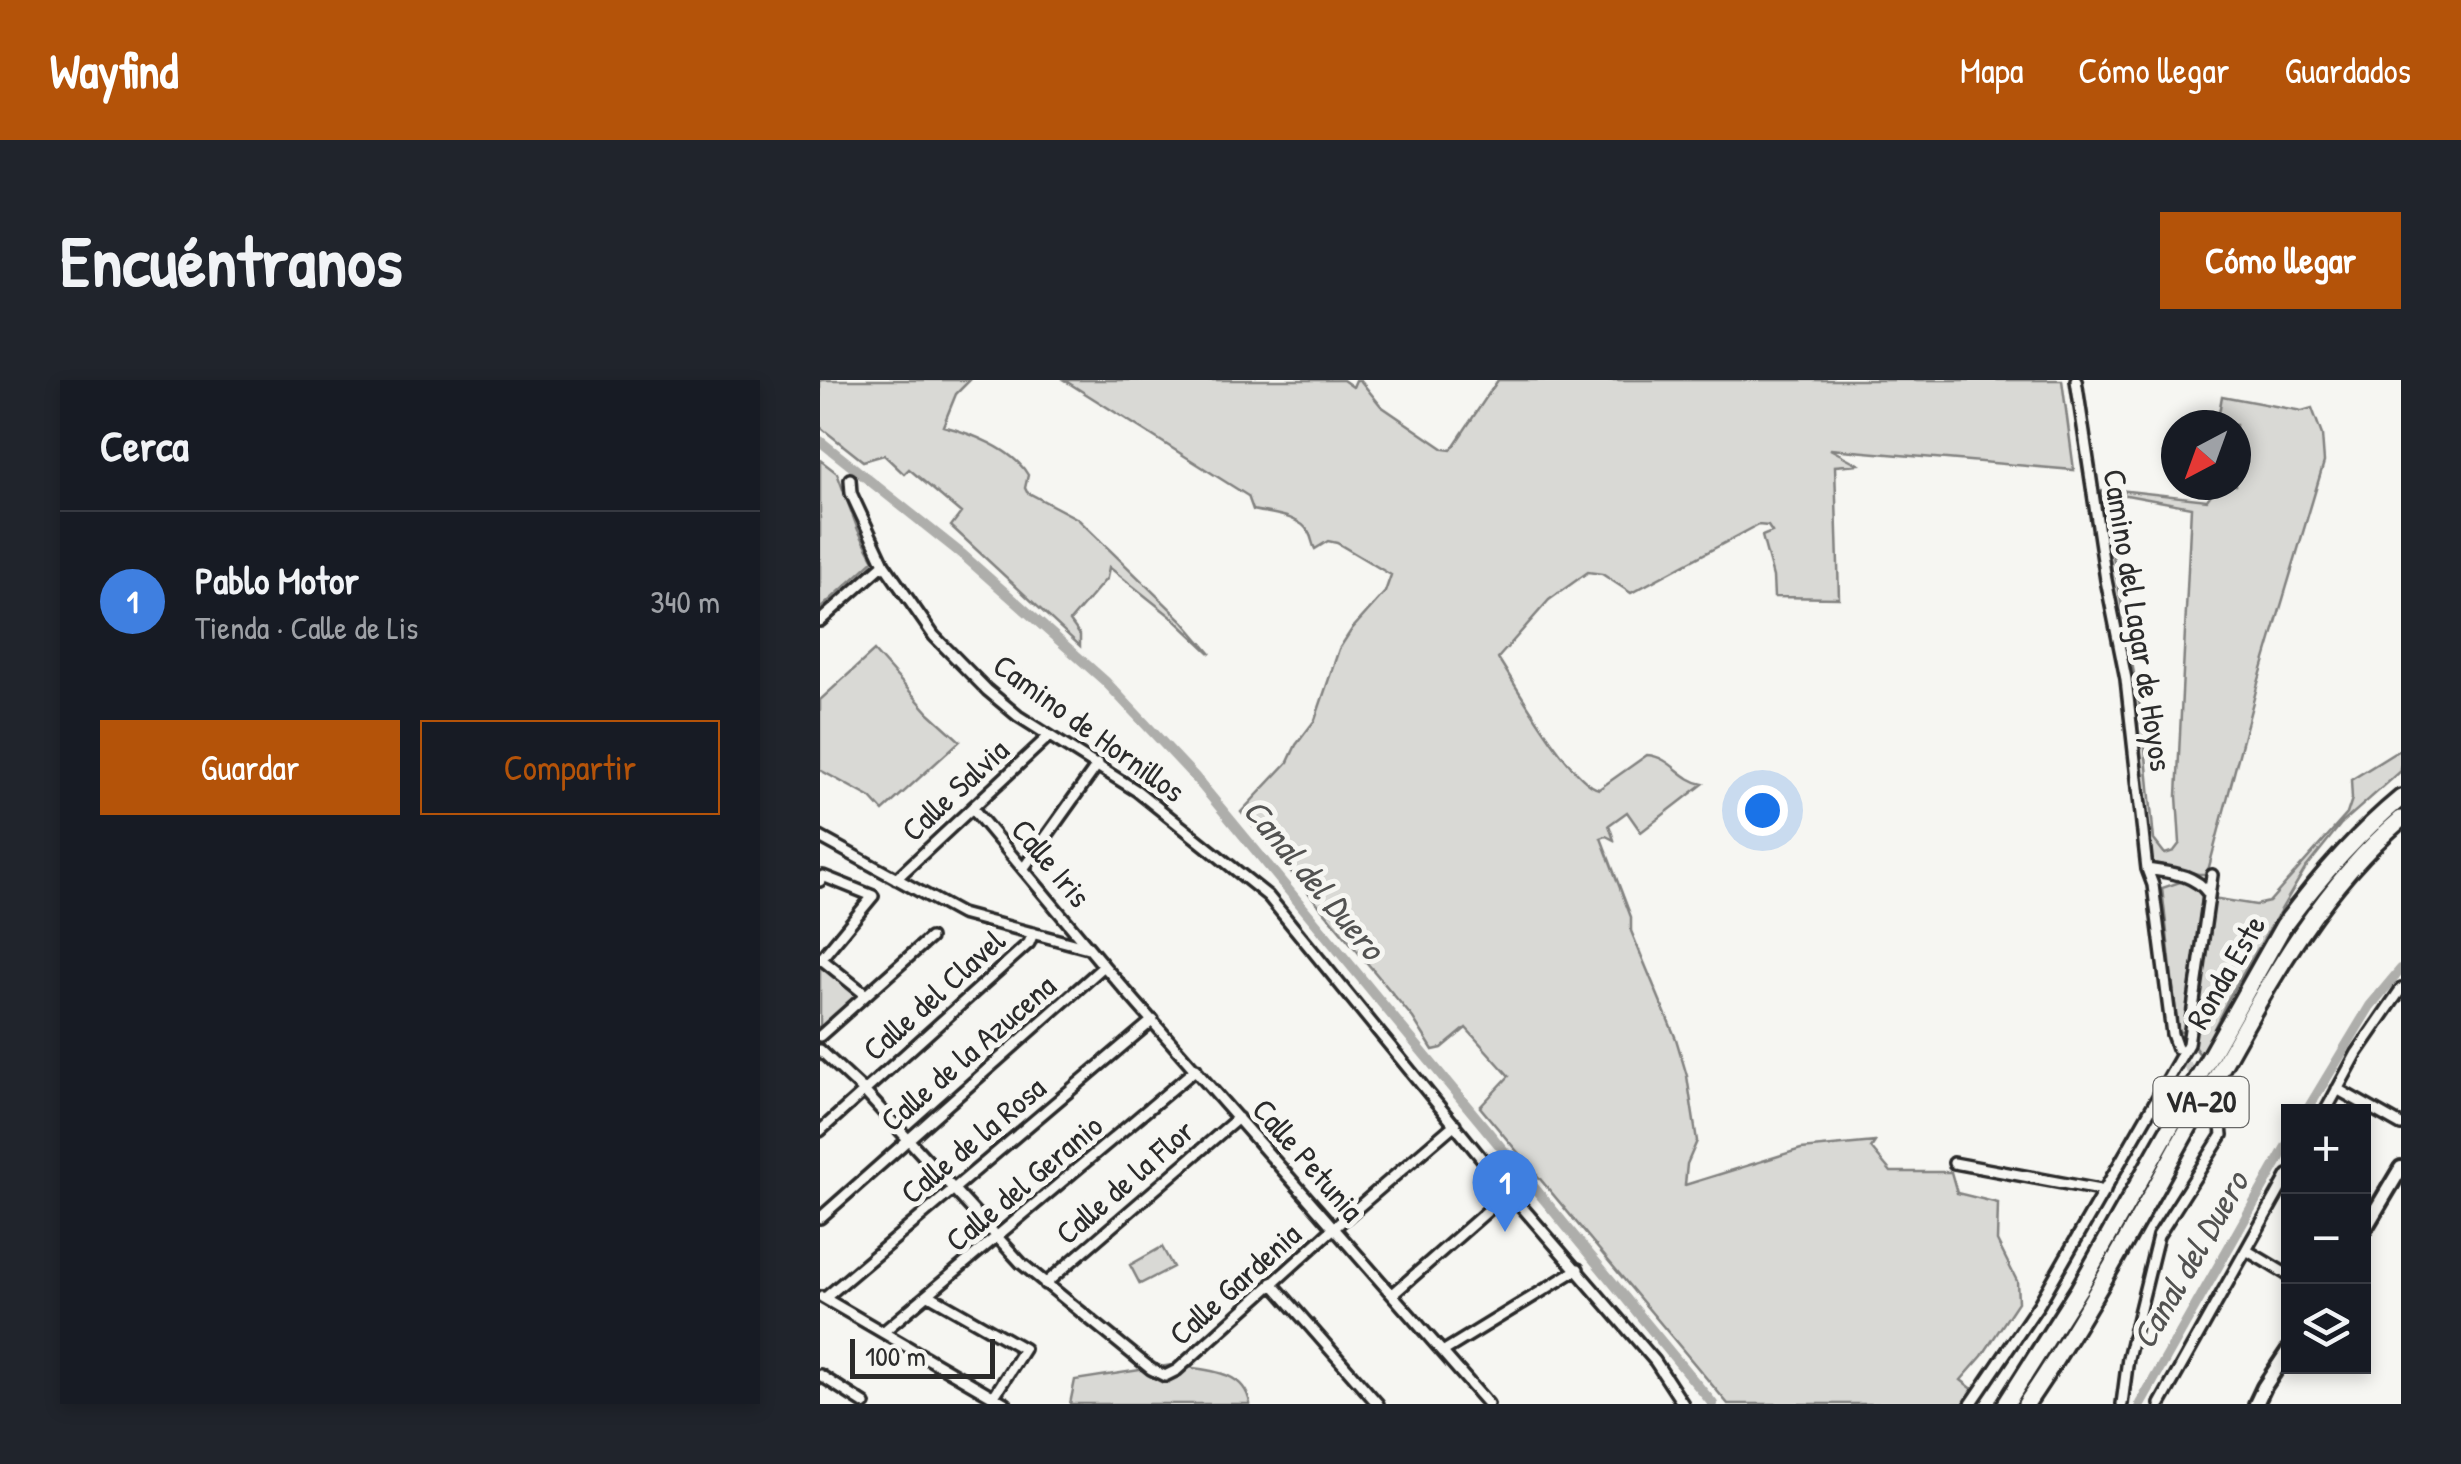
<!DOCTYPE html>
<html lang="es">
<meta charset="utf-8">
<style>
:root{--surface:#171b24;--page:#20242c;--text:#f1f3f6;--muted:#9ea1a6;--line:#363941;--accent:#b45309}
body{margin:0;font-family:"Patrick Hand",sans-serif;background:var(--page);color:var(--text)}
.controls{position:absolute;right:30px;bottom:30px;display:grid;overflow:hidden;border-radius:0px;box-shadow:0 5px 15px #0003}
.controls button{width:90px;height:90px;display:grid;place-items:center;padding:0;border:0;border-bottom:2px solid var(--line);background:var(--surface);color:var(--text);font:50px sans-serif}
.compass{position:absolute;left:1341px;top:30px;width:90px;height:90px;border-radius:50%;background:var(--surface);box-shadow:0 5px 15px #0003;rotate:221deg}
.scale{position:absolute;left:30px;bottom:25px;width:145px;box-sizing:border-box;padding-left:10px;border:5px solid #2b2b2b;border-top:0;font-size:28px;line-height:35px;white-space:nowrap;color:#2b2b2b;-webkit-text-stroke:8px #f6f6f2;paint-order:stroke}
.you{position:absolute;left:942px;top:430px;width:35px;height:35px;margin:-25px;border:8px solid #fff;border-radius:50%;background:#1a73e8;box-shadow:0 0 0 15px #1a73e833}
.badge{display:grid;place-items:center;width:65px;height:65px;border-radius:50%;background:var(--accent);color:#fff;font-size:32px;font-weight:700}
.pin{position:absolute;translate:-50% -82px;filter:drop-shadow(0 2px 5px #0008)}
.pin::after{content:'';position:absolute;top:52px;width:35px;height:30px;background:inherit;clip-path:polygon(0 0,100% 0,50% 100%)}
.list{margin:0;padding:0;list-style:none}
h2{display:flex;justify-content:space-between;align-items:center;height:130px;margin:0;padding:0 40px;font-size:42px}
h2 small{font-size:32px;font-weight:400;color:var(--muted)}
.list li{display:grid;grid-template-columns:65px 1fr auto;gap:30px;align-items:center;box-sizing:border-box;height:180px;padding:0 40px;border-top:2px solid var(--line)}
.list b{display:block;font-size:38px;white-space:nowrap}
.list p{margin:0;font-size:32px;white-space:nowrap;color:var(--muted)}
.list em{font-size:32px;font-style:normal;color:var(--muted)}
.actions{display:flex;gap:20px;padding:30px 40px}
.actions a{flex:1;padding:22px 0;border:2px solid var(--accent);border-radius:0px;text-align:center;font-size:35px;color:var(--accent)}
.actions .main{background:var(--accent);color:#fff}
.icon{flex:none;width:55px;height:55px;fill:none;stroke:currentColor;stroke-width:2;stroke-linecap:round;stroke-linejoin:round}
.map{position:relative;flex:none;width:1581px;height:1024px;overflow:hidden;border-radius:0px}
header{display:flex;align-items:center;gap:60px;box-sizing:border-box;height:140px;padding:0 50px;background:var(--accent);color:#fff}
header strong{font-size:48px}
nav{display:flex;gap:55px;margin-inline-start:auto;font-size:35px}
.intro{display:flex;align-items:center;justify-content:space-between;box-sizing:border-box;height:240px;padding:0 60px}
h1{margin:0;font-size:70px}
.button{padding:25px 45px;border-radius:0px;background:var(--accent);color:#fff;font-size:35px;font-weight:700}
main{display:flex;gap:60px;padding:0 60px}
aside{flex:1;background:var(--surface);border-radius:0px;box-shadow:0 5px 15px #0003}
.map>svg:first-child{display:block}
.green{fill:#d9d9d5;stroke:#828280;stroke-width:2.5}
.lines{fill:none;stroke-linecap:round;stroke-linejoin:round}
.canal{stroke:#aeaeab;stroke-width:10}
.street-tunnel{stroke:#cdcdca;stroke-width:9;stroke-dasharray:9 4.5;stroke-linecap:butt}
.street-casing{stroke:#2b2b2b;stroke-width:16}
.secondary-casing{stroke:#2b2b2b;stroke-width:20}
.highway-casing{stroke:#2b2b2b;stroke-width:22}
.street{stroke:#f6f6f2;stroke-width:9}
.secondary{stroke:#f6f6f2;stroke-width:12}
.highway{stroke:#f6f6f2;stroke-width:15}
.labels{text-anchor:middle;stroke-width:10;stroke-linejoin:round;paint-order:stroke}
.shield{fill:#f6f6f2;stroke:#686867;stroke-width:2.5}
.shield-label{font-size:30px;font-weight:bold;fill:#2b2b2b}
.street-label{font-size:32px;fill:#2b2b2b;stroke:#f6f6f2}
.water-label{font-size:35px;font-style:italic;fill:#525251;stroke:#f6f6f2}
</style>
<header>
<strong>Wayfind</strong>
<nav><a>Mapa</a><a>Cómo llegar</a><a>Guardados</a></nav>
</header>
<div class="intro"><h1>Encuéntranos</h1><a class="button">Cómo llegar</a></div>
<main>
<aside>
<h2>Cerca<small></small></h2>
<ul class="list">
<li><span class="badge" style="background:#3f7fe0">1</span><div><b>Pablo Motor</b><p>Tienda · Calle de Lis</p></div><em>340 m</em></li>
</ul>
<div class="actions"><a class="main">Guardar</a><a>Compartir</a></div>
</aside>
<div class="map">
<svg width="1581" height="1024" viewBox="0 0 1581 1024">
<rect width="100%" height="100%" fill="#f6f6f2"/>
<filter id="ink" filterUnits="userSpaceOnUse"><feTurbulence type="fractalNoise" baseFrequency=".01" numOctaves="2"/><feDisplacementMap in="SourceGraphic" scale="20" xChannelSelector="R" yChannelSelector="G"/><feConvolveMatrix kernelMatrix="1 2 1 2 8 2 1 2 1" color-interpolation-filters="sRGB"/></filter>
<g filter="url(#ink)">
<path class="green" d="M0 0H150L136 14 123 46C150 53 193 69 208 95L205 108 207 112 258 139 363 241 391 274 354 239 289 187 287 198 250 241 260 255V266L131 146 141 133 89 89 84 94 64 75 43 81 0 47Z
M244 0H523L533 7 536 0H540L561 26 624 69 631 70 678 0H1242L1254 90 1010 69 1038 84 1015 86 1019 218 954 217 953 197 942 156 952 152 948 146 938 145 811 213 782 194 768 192 729 220 678 278C695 304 752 404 779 409L827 375C852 377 860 400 883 404L821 452 807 432 789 445 794 460 786 456 781 458 811 537V551L856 659 867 696 877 761 867 784 865 805 981 769 1055 762 1051 768 1071 792H1131L1137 813 1178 823 1177 861 1197 901 1198 922 1162 976 1141 1000 1155 1011 1144 1024H908L660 727 689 696 646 648 622 668 613 670 593 638 421 432 468 382 476 365 495 340 519 269 532 249 565 212 571 195 517 163 508 161 495 169C492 164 492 158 489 153 480 135 449 134 433 130L428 116Z
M1402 16 1482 31 1492 28 1502 55 1504 82 1438 303 1389 487 1385 494H1378L1333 483 1332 479C1318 355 1295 233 1281 109L1323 344 1334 460 1345 474 1354 471 1360 463 1357 416 1371 127 1296 113 1290 109 1387 120 1398 105H1416V45H1397Z
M0 80 17 93 38 150 54 180 0 229Z
M54 271 109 333 140 361 63 431 51 418 0 390V320Z
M1581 369V391L1521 444 1485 489 1408 619 1381 676 1370 661 1392 518 1436 525 1449 522 1527 434 1532 419 1531 400Z
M1363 501C1373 503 1380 506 1382 517L1367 651 1358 652 1342 508Z
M0 578 46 615 0 656Z
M342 867 353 887 320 904 310 885Z
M352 985C380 990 425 988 430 1024H250L255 1000Z"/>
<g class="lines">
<path class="canal" d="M0 61 143 175 285 301 375 397 893 1024
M1486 732 1550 626 1581 589
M1320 1024 1468 763"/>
<path class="street-tunnel" d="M1359 672 1400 737"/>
<g class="street-casing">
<path id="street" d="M1256 0 1286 200 1306 299 1327 489 1333 505 1352 654 1357 668
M30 99 31 113 64 184 114 256 167 310 198 336 317 411 448 516 689 812 835 981 863 1024
M0 241 64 184
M153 429 284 586 668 1024
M0 457 141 534 268 568
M203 489 278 384
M1327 489C1350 493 1373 493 1388 513
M76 499 228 357
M0 501 3 496 53 516 1 579
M0 578 46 615
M0 656 110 558
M0 670 44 711 201 883 331 989 345 996 357 990 514 848 635 744
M1517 709 1581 745
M1505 732 1537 673 1581 609
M0 751 209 563 213 553
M1134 783 1285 811
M0 838 284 586
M1426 870 1468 895
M452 903 558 1024
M225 904 418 738
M573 914 689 812
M109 915 204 969 174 1016
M2 917 186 1024
M5 918 333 640
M63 952 376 689
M624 971 758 889
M0 995 45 1024
M1151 1024 1219 924 1368 664 1392 495
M1302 1024 1308 978 1338 856 1402 755 1400 737
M1340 1024 1468 795"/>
</g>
<g class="secondary-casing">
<path id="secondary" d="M1544 850 1581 788
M1436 1024 1444 1007 1468 971"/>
</g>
<g class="highway-casing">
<path id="highway" d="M1186 1024 1259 909 1464 545C1499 498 1536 455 1581 418
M1206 1024C1277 920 1335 806 1397 696 1449 603 1498 510 1581 439"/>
</g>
<use href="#street" class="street"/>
<use href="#secondary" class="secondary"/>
<use href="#highway" class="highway"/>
</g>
</g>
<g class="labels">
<rect class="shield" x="1333.5" y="697" width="95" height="50" rx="8"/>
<g class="shield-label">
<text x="1381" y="732">VA-20</text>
</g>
<g class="street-label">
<text transform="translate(1318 240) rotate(81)" y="11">Camino del Lagar de Hoyos</text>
<text transform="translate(269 348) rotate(36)" y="11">Camino de Hornillos</text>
<text transform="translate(135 410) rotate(-43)" y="11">Calle Salvia</text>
<text transform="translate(231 483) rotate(50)" y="11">Calle Iris</text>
<text transform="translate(1406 592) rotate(-60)" y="11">Ronda Este</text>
<text transform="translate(114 615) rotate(-42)" y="11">Calle del Clavel</text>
<text transform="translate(148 673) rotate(-41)" y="11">Calle de la Azucena</text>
<text transform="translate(153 760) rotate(-40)" y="11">Calle de la Rosa</text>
<text transform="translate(488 780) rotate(49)" y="11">Calle Petunia</text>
<text transform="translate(305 802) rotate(-41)" y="11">Calle de la Flor</text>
<text transform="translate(204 803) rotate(-40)" y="11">Calle del Geranio</text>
<text transform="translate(415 904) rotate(-42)" y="11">Calle Gardenia</text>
</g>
<g class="water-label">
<text transform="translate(494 499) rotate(50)" y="12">Canal del Duero</text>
<text transform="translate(1370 880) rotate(-60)" y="12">Canal del Duero</text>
</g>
</g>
</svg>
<div class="controls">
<button>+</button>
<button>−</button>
<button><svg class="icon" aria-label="layers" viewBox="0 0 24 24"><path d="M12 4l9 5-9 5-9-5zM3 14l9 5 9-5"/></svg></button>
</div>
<svg class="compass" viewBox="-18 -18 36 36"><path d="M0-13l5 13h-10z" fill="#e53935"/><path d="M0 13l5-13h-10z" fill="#9ea1a6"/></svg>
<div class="scale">100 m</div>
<div class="you"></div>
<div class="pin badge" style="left:685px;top:852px;background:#3f7fe0">1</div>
</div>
</main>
